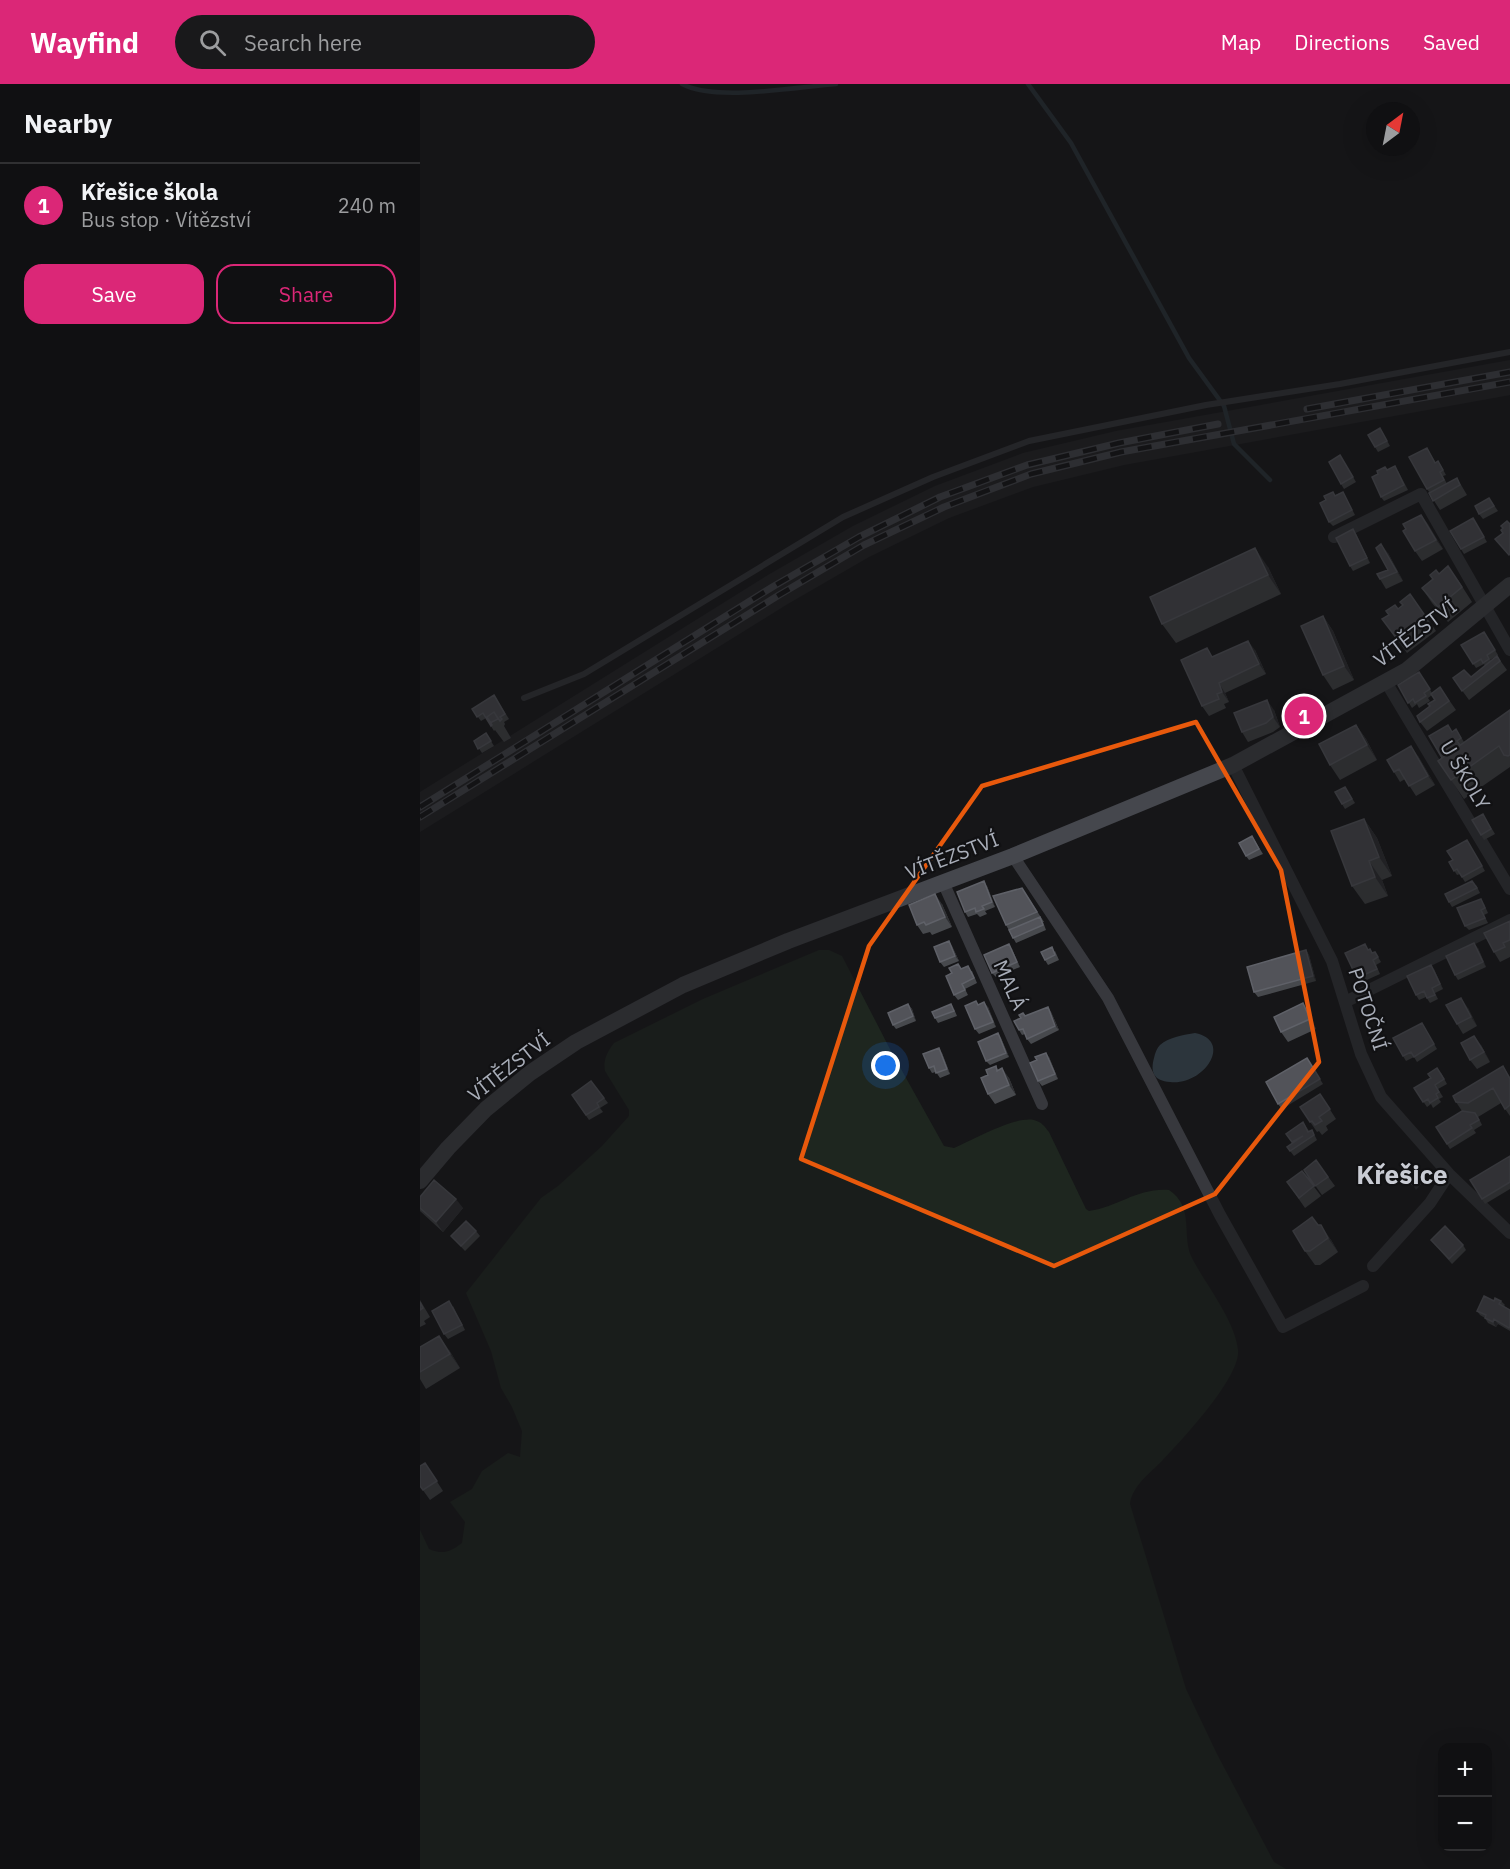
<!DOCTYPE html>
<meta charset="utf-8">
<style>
:root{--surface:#101012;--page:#19191b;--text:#f1f3f6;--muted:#9c9d9f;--line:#303032;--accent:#db2777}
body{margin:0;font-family:"IBM Plex Sans",sans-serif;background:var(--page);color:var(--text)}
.controls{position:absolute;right:18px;bottom:18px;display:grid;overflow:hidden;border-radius:12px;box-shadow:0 6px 24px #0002}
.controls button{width:54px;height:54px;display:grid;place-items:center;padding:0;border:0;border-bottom:2px solid var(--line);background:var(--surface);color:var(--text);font:30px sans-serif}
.compass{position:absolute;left:946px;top:18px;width:54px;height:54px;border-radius:50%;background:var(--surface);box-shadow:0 6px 24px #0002;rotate:32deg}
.you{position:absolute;left:466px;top:982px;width:21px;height:21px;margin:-15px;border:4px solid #fff;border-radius:50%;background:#1a73e8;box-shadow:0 0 0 9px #1a73e833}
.badge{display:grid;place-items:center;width:39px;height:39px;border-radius:50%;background:var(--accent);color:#fff;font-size:20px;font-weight:700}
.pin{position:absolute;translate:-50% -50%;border:3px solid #fff;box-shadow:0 2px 6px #0006}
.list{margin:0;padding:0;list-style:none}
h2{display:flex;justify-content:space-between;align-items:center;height:78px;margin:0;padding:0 24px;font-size:26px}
h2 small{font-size:20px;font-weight:400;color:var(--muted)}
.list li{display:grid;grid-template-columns:39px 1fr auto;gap:18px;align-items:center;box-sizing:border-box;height:84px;padding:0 24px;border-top:2px solid var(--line)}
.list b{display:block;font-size:22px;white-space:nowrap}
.list p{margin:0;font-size:20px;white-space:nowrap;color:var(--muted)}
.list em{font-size:20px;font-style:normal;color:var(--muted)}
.actions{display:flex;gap:12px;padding:18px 24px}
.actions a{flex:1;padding:14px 0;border:2px solid var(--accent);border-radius:18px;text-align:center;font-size:21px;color:var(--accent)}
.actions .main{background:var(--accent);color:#fff}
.icon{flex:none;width:33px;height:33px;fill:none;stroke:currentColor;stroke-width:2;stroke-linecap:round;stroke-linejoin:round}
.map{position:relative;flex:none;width:1090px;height:1785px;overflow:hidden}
header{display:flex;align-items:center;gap:36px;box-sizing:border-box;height:84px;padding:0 30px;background:var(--accent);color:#fff}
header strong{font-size:28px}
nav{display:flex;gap:33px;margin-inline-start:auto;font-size:21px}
.search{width:420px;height:54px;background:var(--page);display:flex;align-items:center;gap:15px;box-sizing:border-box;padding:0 21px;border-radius:33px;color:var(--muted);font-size:22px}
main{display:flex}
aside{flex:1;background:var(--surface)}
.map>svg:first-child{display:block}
.built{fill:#222225}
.green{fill:#1e261f}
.water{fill:#2c353c}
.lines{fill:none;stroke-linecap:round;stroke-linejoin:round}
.stream{stroke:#2c353c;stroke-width:4.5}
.service{stroke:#37383d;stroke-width:6}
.minor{stroke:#37383d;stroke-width:12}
.secondary{stroke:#45474d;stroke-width:16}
.rail-casing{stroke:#4a4c52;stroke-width:7}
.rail{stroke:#111113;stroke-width:4.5;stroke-dasharray:14;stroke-linecap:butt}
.wall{fill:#47494d}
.shaded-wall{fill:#2f3033}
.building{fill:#525359;stroke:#5f6168;stroke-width:1.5}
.marked{fill:none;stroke:#e8590c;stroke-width:4.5;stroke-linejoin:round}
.labels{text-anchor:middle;stroke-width:4.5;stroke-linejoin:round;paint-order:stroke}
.street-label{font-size:20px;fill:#a8adb8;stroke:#111113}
.district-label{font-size:26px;font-weight:bold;fill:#c9ccd4;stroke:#111113}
</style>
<header>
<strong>Wayfind</strong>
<div class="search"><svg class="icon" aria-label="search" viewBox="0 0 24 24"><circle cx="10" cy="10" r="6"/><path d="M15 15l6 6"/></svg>Search here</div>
<nav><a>Map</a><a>Directions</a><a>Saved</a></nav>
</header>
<main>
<aside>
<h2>Nearby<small></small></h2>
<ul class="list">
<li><span class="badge">1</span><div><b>Křešice škola</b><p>Bus stop · Vítězství</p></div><em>240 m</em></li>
</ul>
<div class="actions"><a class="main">Save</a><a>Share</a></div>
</aside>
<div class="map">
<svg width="1090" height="1785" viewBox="0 0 1090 1785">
<rect width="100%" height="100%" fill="#161618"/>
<path class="built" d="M1090 276V311L704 381 613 403 529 434 449 473 366 521 0 748V708L348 491 433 442 515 402 603 369 696 347Z"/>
<path class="green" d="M399 866H409L422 872 471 967 524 1062 534 1064C553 1056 594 1032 614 1036 622 1038 625 1043 629 1048L666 1125 669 1127C699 1123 716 1104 749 1106 776 1124 760 1153 773 1176 787 1202 815 1237 818 1266 821 1293 761 1357 742 1377 730 1389 712 1402 710 1420L766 1605 797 1670 854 1778 866 1785H0V1446L9 1465C23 1471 30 1468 42 1459L45 1438 30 1418 52 1405 62 1387 88 1369 100 1373 102 1347 92 1323 81 1304 71 1267 46 1209 121 1114 138 1102 182 1062 209 1032V1026L185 987C183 976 187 968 194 959L283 915Z"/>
<path class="water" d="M775 949C814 957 784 1002 750 998 734 997 730 988 734 974 735 969 737 964 740 961 749 953 764 951 775 949Z"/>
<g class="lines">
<path class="stream" d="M262 0C296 18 376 3 416 0
M608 0 651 59 769 274 804 322 814 360 850 396"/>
<path class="service" d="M104 614 164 590 423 433 513 393 609 357 786 321 920 300 1090 268"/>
<path class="minor" d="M914 453 1001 410 1090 566
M966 598 1090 805
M813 681 912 877 941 970 961 1013 1029 1090 1090 1149
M593 772 688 914 800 1131 863 1243 943 1202
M523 798 622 1020
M925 918 1090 836
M953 1182 1010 1119 1029 1090"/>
<path class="secondary" d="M0 1097 28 1064 66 1025 110 989 156 958 263 901 368 857 593 772 813 681 987 586 1090 501"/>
<g class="rail-casing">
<path id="rail" d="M887 325 1090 288
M0 723 354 502 439 453 520 413 607 381 699 359 798 340
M0 733 359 511 444 461 524 423 611 390 701 368 1090 298"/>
</g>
<use href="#rail" class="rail"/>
</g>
<path class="wall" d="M960 344 970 362 958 368 955 363Z
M1007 364 1016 379 1018 377 1021 382 1026 391 1023 392 1027 400 1037 394 1047 411 1020 426 1009 409H1010L1007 405Z
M920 371 936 398 924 405 921 400Z
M967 386 978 387 988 406 964 417 961 413Z
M913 408 915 411 923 408 935 431 913 442 909 438 906 416Z
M1069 414 1078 427 1063 435 1059 430Z
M1001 431 1023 465 1002 477 995 467 986 445Z
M1053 434 1067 458 1044 470 1041 465Z
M936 450 950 479 933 487 930 482Z
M968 469 983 497 966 505 960 495 968 486Z
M848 483 861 510 756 559 742 540Z
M1019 490 1038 496 1052 518 1028 538 1012 519 1002 504Z
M990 510 1016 547 987 569 962 535 983 521Z
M903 532 913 547 934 596 913 606 903 591Z
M1064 548 1078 571 1070 576 1071 577 1077 572 1087 586 1049 616 1033 594 1051 593 1065 582 1064 580 1056 584 1041 561Z
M835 566 846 590 805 609 809 618 804 620 806 624 789 632 782 622 794 573Z
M999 588 1012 609 1020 603 1036 626 1007 647 1000 638 1015 616 1012 611 1008 614 1010 617 999 624 997 620 992 624 978 601Z
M74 611 89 635 84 638 85 640 84 642 91 654 84 658 75 646 74 647 66 634 61 637 52 625Z
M854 626 860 643 853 648 828 658 822 648Z
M1090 626V683L1044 715 1018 677 1022 674 1032 648 1036 645 1044 658Z
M936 641 946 655 957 676 920 696 910 681Z
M66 649 74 662 62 669 54 657Z
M998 672 1015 701 996 712 985 695 980 698 974 688Z
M925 703 935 719 925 725 922 720Z
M944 735 957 754 972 792 962 796 968 812 945 820 932 802Z
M1066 735 1075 750 1064 756 1061 751Z
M832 752 843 770 829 776 826 772Z
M1047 756 1065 787 1045 798 1040 790 1037 791 1029 778 1033 776Z
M1056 801 1060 809 1032 823 1029 818Z
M567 802 575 823 565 827 567 830 560 833 557 830 548 833 545 828Z
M608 813 624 838H623L626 846 596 859 586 841Z
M522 820 532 843 512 851 510 848 503 850 497 841Z
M1064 820 1068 829 1064 831 1068 839 1049 846 1045 842Z
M1090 837V873L1080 878 1074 868Z
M529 857 532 862 539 877 524 883 520 878Z
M1058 864 1066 883 1038 896 1035 891Z
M592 865 600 883 576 893 572 889Z
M950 865 953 869 955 868 961 878 956 881 960 890 940 899 937 894 949 866Z
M886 866 889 871 896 897 838 913 834 908Z
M635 867 639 876 628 881 625 876Z
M542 885 552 887 557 899 545 905 548 911 538 916 534 911Z
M1014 885 1023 905 1015 909 1018 915 1010 919 1006 913 999 916 996 911Z
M488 920 492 925 496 937 476 945 473 941Z
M559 921 568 923 576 943 559 950 555 945Z
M628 923 631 928 639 946 611 960 607 955 605 950 602 951 599 946 601 934 603 929 606 932Z
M1048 924 1057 942 1043 950 1037 940Z
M534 925 537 932 518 939 515 934Z
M889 929 896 945 868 958 861 948Z
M1002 939 1017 965 997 978 994 973 986 977 983 972Z
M578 949 581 954 589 973 570 981 566 977Z
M1061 961 1070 978 1057 985 1050 976Z
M522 969 530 990 520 994 516 988 512 989 509 984Z
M629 973 638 995 622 1002 618 997Z
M887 974 903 1000 862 1025 858 1020Z
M576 982 578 986 589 994 596 1011 575 1020 568 1010V991Z
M1083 982 1090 993V1032L1081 1019 1058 1033 1062 1041 1054 1046 1056 1049 1030 1065 1016 1043 1042 1027 1036 1018Z
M1021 989 1027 1000 1018 1005 1023 1013 1019 1015 1021 1018 1013 1024 1011 1020 1007 1023 994 1004Z
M171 997 188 1019 180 1024 183 1028 169 1036 152 1011Z
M900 1010 916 1035 906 1042 908 1046 902 1051 899 1047 897 1048 880 1023Z
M883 1038 889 1047 892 1046 897 1056 874 1072 867 1063 872 1059 866 1050Z
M1090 1072V1105L1065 1120 1050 1096Z
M896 1076 915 1102 902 1111 884 1086Z
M882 1087 901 1112 885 1124 867 1098Z
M0 1113 43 1124 23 1148 0 1127Z
M898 1141 911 1156 918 1168 900 1181H895L885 1167Z
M56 1147 60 1152 45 1167 31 1152Z
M1011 1156 1043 1161 1046 1166 1032 1180Z
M0 1216 10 1233 4 1237 6 1240 0 1243Z
M1074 1217H1081L1085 1221 1084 1222 1090 1226V1247L1078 1240 1076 1243 1068 1239 1065 1234 1060 1231 1057 1227Z
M33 1222 45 1246 28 1255 24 1250Z
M0 1263 29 1266 40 1284 6 1305 0 1295Z
M5 1379 23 1407 10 1416 0 1402Z"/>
<path class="shaded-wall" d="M1001 431 1008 440 1023 465 1016 456Z
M933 445 936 450 950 479 947 474Z
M961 460 968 469 983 497 977 488Z
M835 464 848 483 861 510 848 491Z
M903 532 913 547 934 596 924 582Z
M828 557 835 566 846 590 839 580Z
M799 599 805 609 809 618 802 608Z
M847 616 854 626 860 643 853 633Z
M936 641 946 655 957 676 947 661Z
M991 662 998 672 1015 701 1008 692Z
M944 735 957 754 972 792 959 773Z
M949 777 962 796 968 812 955 793Z
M564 797 567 802 575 823 572 818Z
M515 810 522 820 532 843 525 833Z
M529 857 532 862 539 877 535 872Z
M1054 859 1058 864 1066 883 1063 878Z
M589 860 592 865 600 883 597 878Z
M886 866 889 871 896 897 893 892Z
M1011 881 1014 885 1023 905 1020 900Z
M1041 914 1048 924 1057 942 1051 933Z
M564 918 568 923 576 943 573 938Z
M883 919 889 929 896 945 890 935Z
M488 920 492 925 496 937 493 932Z
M628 923 631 928 639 946 635 942Z
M578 949 581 954 589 973 586 969Z
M1054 952 1061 961 1070 978 1064 968Z
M519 964 522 969 530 990 527 985Z
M626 969 629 973 638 995 635 990Z
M582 984 589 994 596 1011 589 1001Z
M999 1094 1002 1099 996 1106 993 1101Z
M36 1115 43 1124 23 1148 16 1138Z
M901 1141 911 1156 918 1168 908 1154Z
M1074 1235 1078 1240 1076 1243 1073 1238Z
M19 1252 29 1266 40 1284 30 1270Z"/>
<path class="building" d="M960 344 967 357 955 363 948 351Z
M1007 364 1015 379 1018 377 1023 386 1020 388 1024 396 1007 405 989 373Z
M920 371 933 393 921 400 909 378Z
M975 382 984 401 961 413 952 393 958 390 957 387 965 383 967 386Z
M1037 394 1040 401 1013 417 1009 409Z
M913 408 915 412 923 408 932 426 909 438 900 419 906 416 904 412Z
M1069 414 1074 422 1059 430 1055 422Z
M1001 431 1016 456 995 467 983 447 986 445 983 440Z
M1053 434 1064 453 1041 465 1030 447Z
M1087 437 1090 440V470L1089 471 1075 455 1083 449 1081 446 1083 444 1081 442Z
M933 445 947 474 930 482 916 454Z
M961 460 977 488 960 495 957 490 968 486 956 464Z
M835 464 848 491 742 540 730 513Z
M1028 482 1042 503 1018 523 1002 504 1013 495 1010 491 1016 486 1019 490Z
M990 510 1006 533 977 555 962 535 969 531 966 527 975 521 978 525 983 521 980 518Z
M903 532 924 582 903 591 881 542Z
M1064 548 1075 566 1067 571 1069 575 1063 579 1061 575 1053 580 1041 561Z
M828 557 839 580 799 599 802 608 797 610 799 615 782 622 761 576 787 564 792 573Z
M1077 572 1080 577 1042 607 1033 594 1044 586 1051 593Z
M999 588 1010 605 1004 609 1006 612 995 619 993 615 988 619 978 601Z
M1020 603 1029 617 1000 638 997 632 1010 622 1008 620 1015 616 1011 610Z
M74 611 85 630 80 633 82 635 80 637 74 628 67 633 72 641 71 642 63 629 57 633 52 625Z
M847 616 853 633 846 639 822 648 814 629Z
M1090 626V671L1088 672 1084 671 1079 662 1031 696 1018 677Z
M74 628 78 635 70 639 67 633Z
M936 641 947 661 910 681 899 660Z
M1028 641 1032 648 1036 645 1041 654 1037 657 1040 661 1022 674 1009 652Z
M66 649 71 657 58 665 54 657Z
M991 662 1008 692 989 702 979 685 974 688 967 676Z
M925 703 932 715 922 720 915 708Z
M1063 730 1071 745 1061 751 1052 736Z
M944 735 959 773 949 777 955 793 932 802 911 747Z
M832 752 839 765 826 772 819 759Z
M1047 756 1062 782 1042 793 1037 785 1034 787 1029 778 1033 776 1027 767Z
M564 797 572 818 562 822 564 825 556 828 555 824 545 828 537 808Z
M1052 797 1057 804 1029 818 1025 810Z
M602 804 617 828 586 841 573 812Z
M515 810 525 833 506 841 504 838 497 841 489 821Z
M1061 815 1065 824 1061 826 1065 834 1045 842 1037 824Z
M620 833 623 841 593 854 589 846Z
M1090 837V856L1083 859 1085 863 1074 868 1064 849Z
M529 857 535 872 520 878 514 863Z
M1054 859 1063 878 1035 891 1026 872Z
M589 860 597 878 572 889 564 871Z
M945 860 948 866 950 865 952 869 955 868 958 873 953 876 957 885 937 894 925 869Z
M632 863 635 871 625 876 621 868Z
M886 866 893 892 834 908 827 883Z
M538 880 541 885 548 882 554 894 542 900 545 906 534 911 526 892 532 889 529 884Z
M1011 881 1020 900 1012 904 1015 911 1007 914 1004 907 996 911 987 892Z
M1041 914 1051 933 1037 940 1026 921Z
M556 917 558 921 564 918 573 938 555 945 545 922Z
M883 919 890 935 861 948 854 933Z
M488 920 493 932 473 941 468 929Z
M531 920 534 927 515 934 512 928Z
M628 923 635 942 607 955 603 945 599 946 594 937 601 934 599 931 603 929 605 932Z
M1002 939 1014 960 994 973 991 968 983 972 973 954Z
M578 949 586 969 566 977 558 958Z
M1054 952 1064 968 1050 976 1041 959Z
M519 964 527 985 516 989 514 982 509 984 503 970Z
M626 969 635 990 618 997 610 979 617 976 615 973Z
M887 974 900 995 858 1020 846 998Z
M576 982 577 987 582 984 589 1001 568 1010 561 994 568 991 566 986Z
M1083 982 1090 995V1021L1085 1025 1073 1004 1048 1019 1036 1018 1033 1012Z
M1017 984 1024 995 1015 1001 1019 1008 1016 1010 1018 1014 1010 1019 1008 1015 1003 1018 994 1004 1011 994 1008 990Z
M171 997 184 1014 177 1019 179 1023 166 1031 152 1011Z
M900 1010 910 1025 899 1033 902 1037 895 1041 892 1037 890 1038 880 1023Z
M1042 1027 1055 1029 1059 1036 1050 1041 1052 1044 1027 1060 1016 1043Z
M883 1038 888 1048 892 1046 894 1051 870 1067 867 1063 883 1052 872 1058 866 1050Z
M1090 1072V1098L1062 1115 1050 1096Z
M896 1076 908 1093 895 1102 884 1086Z
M882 1087 894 1102 879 1114 867 1098Z
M992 1088 999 1094 993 1101 986 1096Z
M14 1096 36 1115 16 1138 0 1124V1113Z
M892 1133 898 1141H901L908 1154 890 1167H885L873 1147Z
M46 1137 56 1147 41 1162 31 1152Z
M1025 1142 1043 1161 1029 1175 1011 1156Z
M1064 1212 1074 1217 1075 1214 1081 1217 1079 1220 1090 1226V1242L1089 1244 1074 1235 1073 1238 1065 1234 1066 1231 1057 1227Z
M29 1217 42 1241 24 1250 12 1227Z
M0 1218 3 1224 0 1226Z
M19 1252 30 1270 0 1288V1263Z
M5 1379 17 1397 3 1406 0 1402V1382Z"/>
<path d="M0 0H1090V1785H0ZM776 638 861 786 899 978 795 1110 634 1182 381 1075 449 862 562 702Z" fill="#161618" fill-opacity=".55" fill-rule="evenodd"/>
<path class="marked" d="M776 638 861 786 899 978 795 1110 634 1182 381 1075 449 862 562 702Z"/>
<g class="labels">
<g class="street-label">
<text transform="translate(995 549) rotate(-37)" y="7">VÍTĚZSTVÍ</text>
<text transform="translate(1045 691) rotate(59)" y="7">U ŠKOLY</text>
<text transform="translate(532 772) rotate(-21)" y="7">VÍTĚZSTVÍ</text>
<text transform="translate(590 901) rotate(66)" y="7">MALÁ</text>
<text transform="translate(948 925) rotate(72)" y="7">POTOČNÍ</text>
<text transform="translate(89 983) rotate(-38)" y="7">VÍTĚZSTVÍ</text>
</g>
<g class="district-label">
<text x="982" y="1100">Křešice</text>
</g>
</g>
</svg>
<div class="controls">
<button>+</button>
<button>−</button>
</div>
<svg class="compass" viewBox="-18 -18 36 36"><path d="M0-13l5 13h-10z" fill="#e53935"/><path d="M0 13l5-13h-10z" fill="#9c9d9f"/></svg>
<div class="you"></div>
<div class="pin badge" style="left:884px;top:632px">1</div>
</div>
</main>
